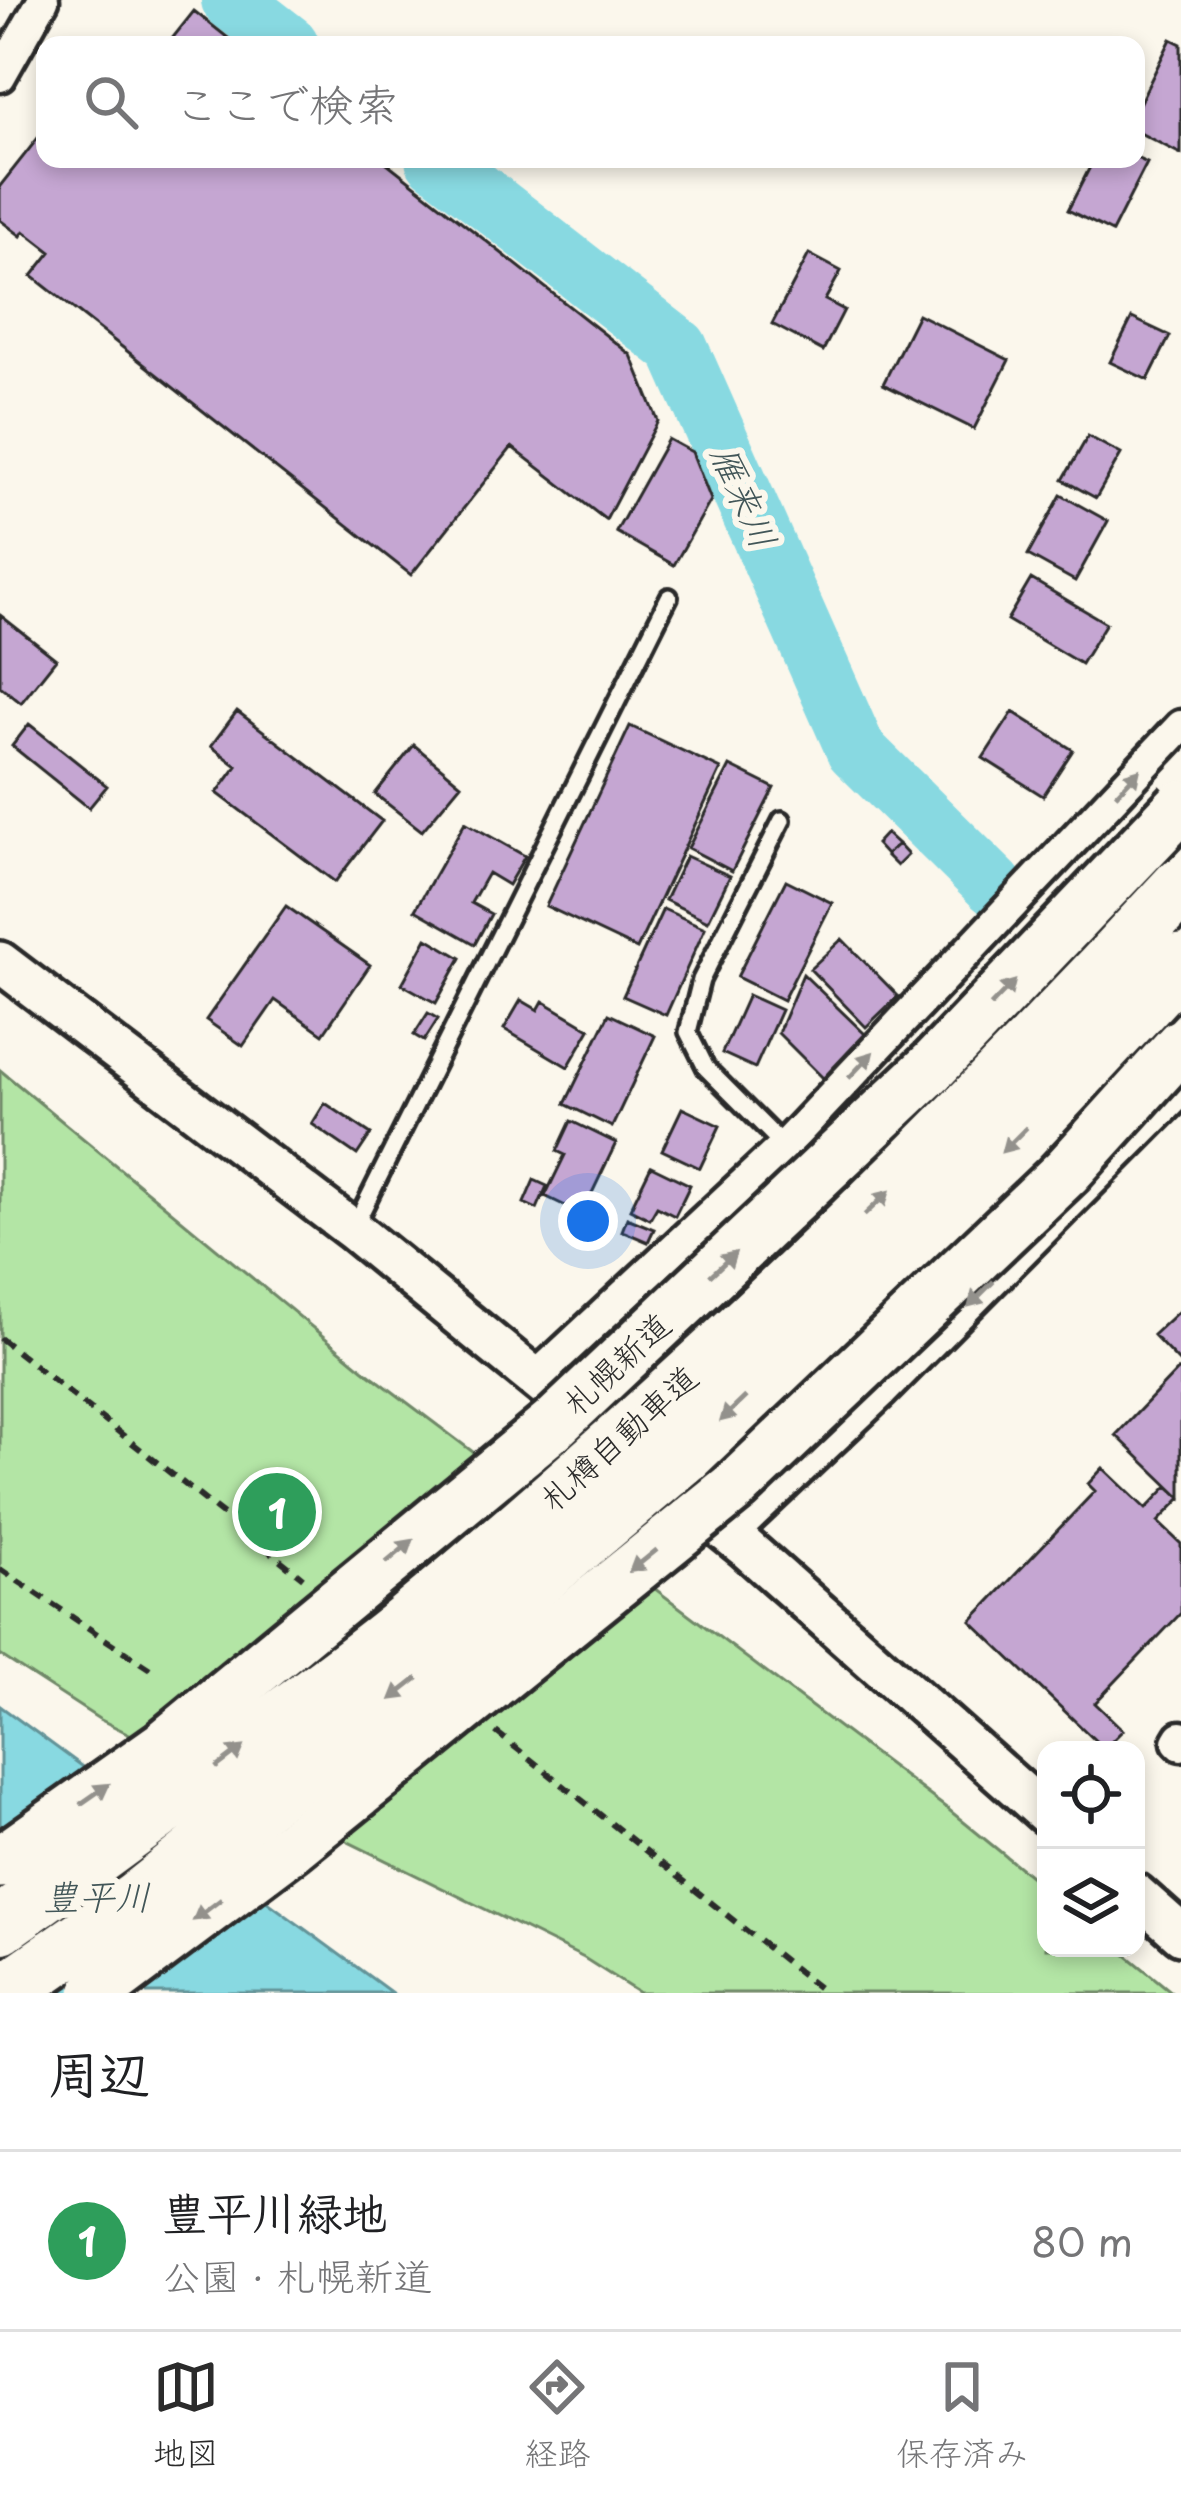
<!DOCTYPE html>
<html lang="ja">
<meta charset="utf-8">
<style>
:root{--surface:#fff;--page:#f2f2f2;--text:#202124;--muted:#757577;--line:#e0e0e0;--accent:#2b2b2b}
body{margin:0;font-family:"Playpen Sans","Klee One",sans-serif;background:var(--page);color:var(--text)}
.controls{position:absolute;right:36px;bottom:36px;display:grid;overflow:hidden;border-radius:24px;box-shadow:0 6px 18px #0003}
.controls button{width:108px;height:108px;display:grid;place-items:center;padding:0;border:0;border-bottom:3px solid var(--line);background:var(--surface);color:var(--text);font:60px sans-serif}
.you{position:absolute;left:588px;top:1221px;width:42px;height:42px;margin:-30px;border:9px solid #fff;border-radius:50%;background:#1a73e8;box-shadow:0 0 0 18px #1a73e833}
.badge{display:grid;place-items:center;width:78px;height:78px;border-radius:50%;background:var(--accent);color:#fff;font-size:39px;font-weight:700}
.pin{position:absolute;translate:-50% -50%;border:6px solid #fff;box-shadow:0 3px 12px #0006}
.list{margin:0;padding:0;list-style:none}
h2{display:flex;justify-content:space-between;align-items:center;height:156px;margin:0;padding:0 48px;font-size:51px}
h2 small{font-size:39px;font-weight:400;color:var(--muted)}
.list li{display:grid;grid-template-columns:78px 1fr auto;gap:36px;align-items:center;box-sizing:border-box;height:180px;padding:0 48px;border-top:3px solid var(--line)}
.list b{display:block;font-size:45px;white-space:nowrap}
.list p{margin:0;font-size:39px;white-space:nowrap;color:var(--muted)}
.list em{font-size:39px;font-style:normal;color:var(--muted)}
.icon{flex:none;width:66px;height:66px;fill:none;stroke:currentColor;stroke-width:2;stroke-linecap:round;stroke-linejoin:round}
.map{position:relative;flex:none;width:1181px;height:1993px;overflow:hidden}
.search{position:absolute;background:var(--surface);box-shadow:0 6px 18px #0003;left:36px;right:36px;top:36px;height:132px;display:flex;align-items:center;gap:30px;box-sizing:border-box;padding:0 42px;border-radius:24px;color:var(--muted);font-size:45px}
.sheet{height:336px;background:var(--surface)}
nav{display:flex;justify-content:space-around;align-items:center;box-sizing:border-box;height:168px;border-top:3px solid var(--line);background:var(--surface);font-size:33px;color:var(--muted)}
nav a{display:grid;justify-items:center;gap:6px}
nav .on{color:var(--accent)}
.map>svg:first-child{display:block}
.green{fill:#b3e5a5;stroke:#6f8868;stroke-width:3}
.water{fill:#88d9e1;stroke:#639398;stroke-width:3}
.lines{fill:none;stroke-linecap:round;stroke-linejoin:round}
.river{stroke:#88d9e1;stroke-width:60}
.building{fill:#c5a6d2;stroke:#2b2b2b;stroke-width:3}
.service-casing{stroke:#2b2b2b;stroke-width:24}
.minor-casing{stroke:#2b2b2b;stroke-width:39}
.tertiary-casing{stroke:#2b2b2b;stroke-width:48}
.path{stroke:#2b2b2b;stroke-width:6;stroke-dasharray:12 9;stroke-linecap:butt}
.service{stroke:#fbf7ec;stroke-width:15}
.minor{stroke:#fbf7ec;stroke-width:30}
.tertiary{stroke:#fbf7ec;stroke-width:39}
.trunk-bridge-casing{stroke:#2b2b2b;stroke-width:60;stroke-linecap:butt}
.motorway-bridge-casing{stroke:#2b2b2b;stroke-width:66;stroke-linecap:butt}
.trunk-bridge{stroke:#fbf7ec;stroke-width:51}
.motorway-bridge{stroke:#fbf7ec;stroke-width:57}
.oneway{fill:#93918c}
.labels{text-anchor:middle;stroke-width:12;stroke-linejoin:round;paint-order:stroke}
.street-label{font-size:33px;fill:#2b2b2b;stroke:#fbf7ec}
.water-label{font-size:36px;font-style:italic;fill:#425658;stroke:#fbf7ec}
</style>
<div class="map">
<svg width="1181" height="1993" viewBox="0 0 1181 1993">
<rect width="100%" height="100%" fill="#fbf7ec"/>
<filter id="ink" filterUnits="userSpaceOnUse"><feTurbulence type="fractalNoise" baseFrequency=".00833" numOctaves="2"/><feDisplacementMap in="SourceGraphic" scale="24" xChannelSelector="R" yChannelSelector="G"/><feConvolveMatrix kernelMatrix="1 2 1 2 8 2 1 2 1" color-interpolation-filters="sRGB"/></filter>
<g filter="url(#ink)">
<path class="green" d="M0 1070 364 1370 949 1810 1046 1889V1948H1118L1173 1993H639L584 1958 99 1719 0 1655Z"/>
<path class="water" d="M0 1706 392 1993H0Z"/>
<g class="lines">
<path class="river" d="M231 0 289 45
M435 159 678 348 856 750 994 886"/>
</g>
<path class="building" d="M194 11 237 45H167Z
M1171 39 1181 44V154L1136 131V110Z
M45 129V159H382L631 355 658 421 606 520 512 447 411 575 32 276 51 252 24 231 21 236 0 220V186Z
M1136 158 1147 163 1112 232 1068 210 1094 159Z
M809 254 841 271 825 300 844 310 823 351 772 324Z
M918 314 1009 360 974 429 883 384Z
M1132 318 1170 336 1148 380 1110 362Z
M1088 436 1121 454 1096 498 1063 480Z
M668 439 692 452 711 500 674 565 616 532Z
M1061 495 1108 521 1075 581 1028 555Z
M1031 579 1106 623 1081 664 1007 620Z
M0 615 56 659 21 703 0 686Z
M237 711 382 821 335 882 217 793 237 766 211 746Z
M1013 712 1073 750 1043 796 983 758Z
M29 724 107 786 89 808 12 746Z
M630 726 721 769 637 949 546 906Z
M414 745 461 784 422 831 375 794Z
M730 766 774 788 732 871 688 848Z
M465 822 525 856 508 885 488 873 471 903 491 914 475 944 415 910Z
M886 833 898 844 886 855 876 844Z
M898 844 908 855 897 866 886 855Z
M686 856 730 876 708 921 665 900Z
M786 880 832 903 783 1000 737 977Z
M286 906 370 965 323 1034 275 1000 243 1046 206 1020Z
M663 909 705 928 666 1015 623 996Z
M427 938 461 958 436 1003 402 984Z
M842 939 898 996 866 1027 810 969Z
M803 974 867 1036 824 1079 778 1033Z
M748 995 781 1010 755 1068 722 1053Z
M521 1000 538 1010 543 1001 590 1029 568 1067 504 1029Z
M428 1013 438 1019 424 1041 414 1035Z
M609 1014 655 1036 612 1127 565 1104Z
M325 1103 371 1134 357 1155 312 1124Z
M682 1108 720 1126 700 1168 662 1150Z
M571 1121 616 1143 582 1214 545 1196 565 1155 557 1151Z
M651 1166 690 1185 675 1216 657 1207 650 1219 630 1209Z
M534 1180 547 1186 537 1209 524 1203Z
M627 1218 654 1229 648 1242 622 1231Z
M1181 1309V1364L1153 1335Z
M1178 1370 1181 1373V1498L1116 1435Z
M1103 1468 1146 1509 1168 1486 1181 1498 1158 1522 1181 1544V1613L1095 1703 1123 1730 1104 1749 971 1621 1095 1491 1088 1484Z"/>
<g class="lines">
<g class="service-casing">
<path id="service" d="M782 820 701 980 688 1032 706 1068 784 1146
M354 1227 669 597"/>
</g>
<g class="minor-casing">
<path id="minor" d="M0 76 43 0
M534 1379 784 1146 1181 726
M731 1535 883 1391 1181 1091
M1181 1737 1178 1742 1181 1745"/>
</g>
<g class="tertiary-casing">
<path id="tertiary" d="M0 962 353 1230 591 1424
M684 1498 745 1547 1046 1814
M1136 1894 1181 1934"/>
</g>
<path class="path" d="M0 1338 303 1578
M0 1569 153 1671
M496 1732 825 1993"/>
<use href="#service" class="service"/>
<use href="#minor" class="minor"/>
<use href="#tertiary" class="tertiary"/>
<g class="trunk-bridge-casing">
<path id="trunk-bridge" d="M0 1862 164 1746 553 1425 935 1064 1181 806
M96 1993 293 1845 736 1486 1067 1171 1181 1045"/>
</g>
<g class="motorway-bridge-casing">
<path id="motorway-bridge" d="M0 1925C89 1863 176 1798 263 1732 311 1696 361 1661 407 1623 683 1395 940 1149 1181 886
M4 1993 135 1902 439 1661 683 1456 1018 1137 1181 963"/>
</g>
<use href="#trunk-bridge" class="trunk-bridge"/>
<use href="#motorway-bridge" class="motorway-bridge"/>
</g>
<defs><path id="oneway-solid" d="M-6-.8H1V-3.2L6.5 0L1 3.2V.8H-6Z" transform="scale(3)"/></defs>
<g class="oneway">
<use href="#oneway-solid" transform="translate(1128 782) rotate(-47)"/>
<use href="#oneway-solid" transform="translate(1003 993) rotate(-46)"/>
<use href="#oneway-solid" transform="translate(861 1065) rotate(-47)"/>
<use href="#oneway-solid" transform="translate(1014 1140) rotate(135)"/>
<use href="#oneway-solid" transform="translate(877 1203) rotate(-44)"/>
<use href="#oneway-solid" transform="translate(723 1264) rotate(-43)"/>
<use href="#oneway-solid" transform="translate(981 1294) rotate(135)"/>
<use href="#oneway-solid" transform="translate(733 1409) rotate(136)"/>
<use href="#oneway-solid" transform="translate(400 1551) rotate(-40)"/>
<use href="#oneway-solid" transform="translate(643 1561) rotate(141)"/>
<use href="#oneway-solid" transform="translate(404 1689) rotate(142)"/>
<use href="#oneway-solid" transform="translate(230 1757) rotate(-37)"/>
<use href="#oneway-solid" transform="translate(95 1794) rotate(-35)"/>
<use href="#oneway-solid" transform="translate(207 1910) rotate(143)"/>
</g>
</g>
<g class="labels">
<g class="street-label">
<text transform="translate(617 1364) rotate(-43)" y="12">札幌新道</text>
<text transform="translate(619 1438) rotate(-42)" y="12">札樽自動車道</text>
</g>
<g class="water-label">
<text transform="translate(744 497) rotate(66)" y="13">雁来川</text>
<text x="97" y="1910">豊平川</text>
</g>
</g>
</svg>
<div class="controls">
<button><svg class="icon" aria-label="locate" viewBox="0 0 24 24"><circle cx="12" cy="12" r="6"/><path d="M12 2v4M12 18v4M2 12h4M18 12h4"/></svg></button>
<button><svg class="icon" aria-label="layers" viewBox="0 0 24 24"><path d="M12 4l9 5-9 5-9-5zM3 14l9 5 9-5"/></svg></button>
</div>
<div class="you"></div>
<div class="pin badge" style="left:277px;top:1512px;background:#2e9e5b">1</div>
<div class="search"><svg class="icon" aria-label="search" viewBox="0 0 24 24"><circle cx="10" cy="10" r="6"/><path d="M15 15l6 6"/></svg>ここで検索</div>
</div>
<section class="sheet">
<h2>周辺<small></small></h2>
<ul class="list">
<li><span class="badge" style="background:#2e9e5b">1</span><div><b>豊平川緑地</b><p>公園 · 札幌新道</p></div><em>80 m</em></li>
</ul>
</section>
<nav>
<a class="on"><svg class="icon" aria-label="map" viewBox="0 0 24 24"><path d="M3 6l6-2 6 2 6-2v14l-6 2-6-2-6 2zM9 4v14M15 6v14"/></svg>地図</a>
<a><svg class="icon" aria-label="directions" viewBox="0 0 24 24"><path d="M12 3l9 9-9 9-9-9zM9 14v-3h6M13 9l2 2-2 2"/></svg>経路</a>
<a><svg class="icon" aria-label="saved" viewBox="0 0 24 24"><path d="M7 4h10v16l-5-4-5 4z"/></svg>保存済み</a>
</nav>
